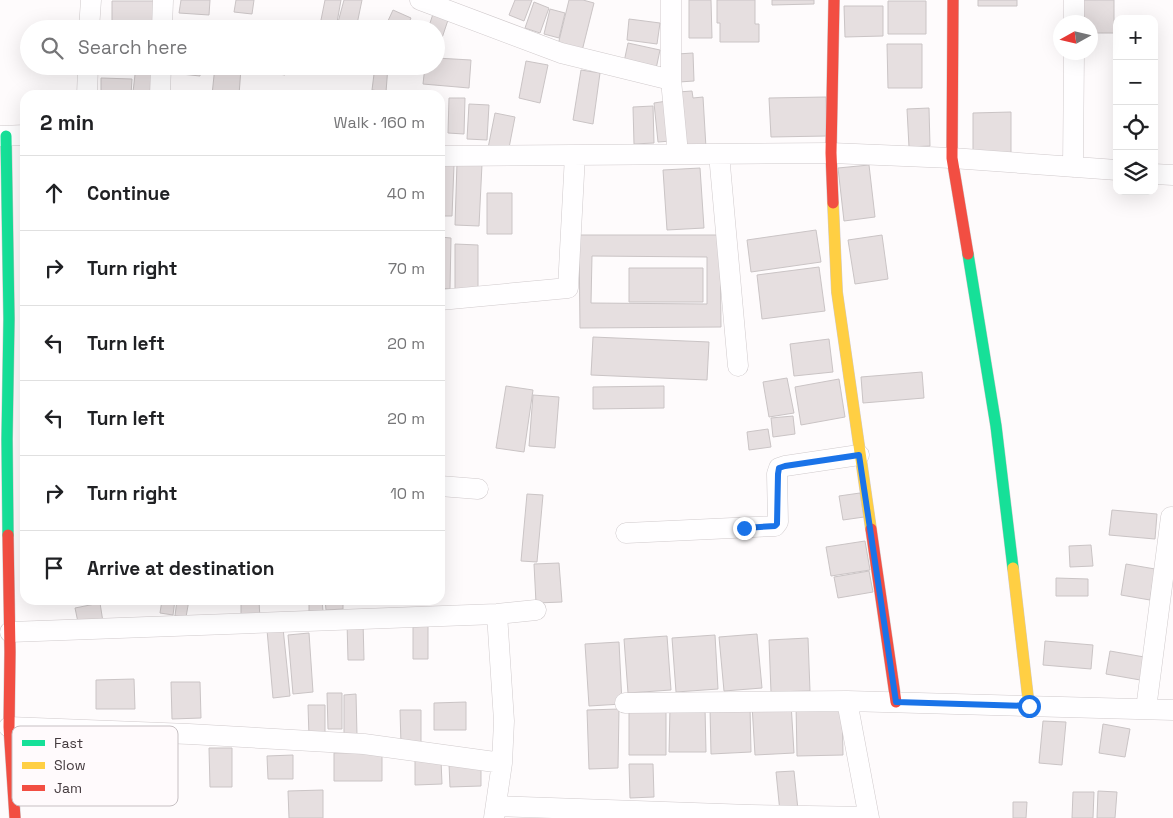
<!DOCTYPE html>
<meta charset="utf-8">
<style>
:root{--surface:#fff;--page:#f2f2f2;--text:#202124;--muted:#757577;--line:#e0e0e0}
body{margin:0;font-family:"Space Grotesk",sans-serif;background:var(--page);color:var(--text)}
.controls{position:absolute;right:15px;top:15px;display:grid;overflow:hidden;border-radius:10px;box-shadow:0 5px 20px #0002}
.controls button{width:45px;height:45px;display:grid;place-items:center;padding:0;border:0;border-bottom:1px solid var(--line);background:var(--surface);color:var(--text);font:25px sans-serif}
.compass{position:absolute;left:1053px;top:15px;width:45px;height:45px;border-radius:50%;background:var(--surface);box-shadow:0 5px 20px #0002;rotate:262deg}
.stop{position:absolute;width:15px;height:15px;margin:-11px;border:4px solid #1a73e8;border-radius:50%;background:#fff}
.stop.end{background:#1a73e8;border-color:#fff;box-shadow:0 1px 5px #0008}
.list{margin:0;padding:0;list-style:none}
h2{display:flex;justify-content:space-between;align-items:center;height:65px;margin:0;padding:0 20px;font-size:21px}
h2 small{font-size:16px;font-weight:400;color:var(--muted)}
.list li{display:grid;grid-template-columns:32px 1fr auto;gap:15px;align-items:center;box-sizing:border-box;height:75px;padding:0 20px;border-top:1px solid var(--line)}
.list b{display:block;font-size:19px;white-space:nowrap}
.list em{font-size:16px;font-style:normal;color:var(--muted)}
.icon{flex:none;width:28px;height:28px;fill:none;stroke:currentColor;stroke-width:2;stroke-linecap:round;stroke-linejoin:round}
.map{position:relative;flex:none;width:1173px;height:818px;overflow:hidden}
.search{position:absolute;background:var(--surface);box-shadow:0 5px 20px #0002;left:20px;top:20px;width:425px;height:55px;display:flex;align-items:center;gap:12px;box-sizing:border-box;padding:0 18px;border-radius:28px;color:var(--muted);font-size:19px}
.panel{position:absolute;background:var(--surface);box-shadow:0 5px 20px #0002;left:20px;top:90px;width:425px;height:515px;border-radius:15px}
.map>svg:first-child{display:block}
.building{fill:#e6dfe0;stroke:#cac4c5;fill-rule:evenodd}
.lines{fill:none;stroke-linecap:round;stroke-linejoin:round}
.street-casing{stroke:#d0cacc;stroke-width:21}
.fast-casing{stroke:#d0cacc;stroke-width:12}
.slow-casing{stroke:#d0cacc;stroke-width:12}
.jam-casing{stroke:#d0cacc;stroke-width:12}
.street{stroke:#fffeff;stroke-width:20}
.fast{stroke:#16e098;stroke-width:11}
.slow{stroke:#ffcf43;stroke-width:11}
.jam{stroke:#f24e42;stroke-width:11}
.route{stroke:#1a73e8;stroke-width:6}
.key{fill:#fffafc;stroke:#c7c0c3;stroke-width:1}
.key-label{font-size:14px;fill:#43393d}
</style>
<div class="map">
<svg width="1173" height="818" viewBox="0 0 1173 818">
<rect width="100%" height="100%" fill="#fefbfc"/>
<path class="building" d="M181 0H210L209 15 179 13Z
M236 0H254L252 14 234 12Z
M325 0H341L336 28 320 25Z
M344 0H362L356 29 337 26Z
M515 0H532L524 21 509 15Z
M569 0H583L594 3 581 55 557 49Z
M689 0H711L712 38H689Z
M717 0H755V24H759V42H720V23H717Z
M772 0H814V4L772 5Z
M978 0H1017V6H978Z
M1083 0H1114V33H1090V22H1084Z
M112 1H156V24H112Z
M888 1H926V34H888Z
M534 2 549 8 540 33 525 28Z
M844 6H883V36L845 37Z
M550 9 565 13 559 38 544 34Z
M393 10 411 18 406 29H399L387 23Z
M434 11 449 17 437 53 436 29H428Z
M629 19 660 23 657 44 627 40Z
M628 43 660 50 656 69 624 62Z
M887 44H922V88H888Z
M693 53 694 81 679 82 677 54Z
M436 58 471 60 469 88 423 84 425 66H436Z
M526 61 548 65 540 103 519 98Z
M102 66H133V72L102 71Z
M136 66 157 69 151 95 133 92Z
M173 66H201L200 76 172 73Z
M215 66 241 68 239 95H212Z
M263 66H287L285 75 262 71Z
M375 66H388L386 92 372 90Z
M581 70 600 73 593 124 573 120Z
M101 78 132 79 131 95H101Z
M692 91 693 98 703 97 706 148 681 149 678 92Z
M826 97 827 136 771 137 769 98Z
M449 98H465L464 134 448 133Z
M667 101 671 141 658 142 654 103Z
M469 104 489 105 487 140 467 139Z
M653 106 654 143 634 144 633 107Z
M929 108 930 146 909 147 907 109Z
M1011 112V153H973V113Z
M495 113 515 117 508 153 488 148Z
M457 163 482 164 479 226 455 225Z
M440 164 454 165 452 216H440Z
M869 165 875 217 844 221 838 168Z
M700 168 704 228 667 230 663 170Z
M487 193H512V234H487Z
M25 228V252H23Z
M816 230 821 262 751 272 747 240Z
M579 235H720L721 327 580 328ZM592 256 707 257V304L591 303Z
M882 235 888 279 855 284 848 240Z
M440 237 451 238 450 289 440 288Z
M455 244 478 245V290H455Z
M819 267 825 311 762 319 757 275Z
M629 268H703V302H629Z
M24 274H25V311H21Z
M593 337 709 342 707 380 591 375Z
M829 339 833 372 794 376 790 344Z
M922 372 924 398 863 403 861 377Z
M787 378 794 413 769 417 763 382Z
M839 379 845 417 801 425 795 387Z
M506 386 533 390 524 452 496 448Z
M664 386V408L593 409V387Z
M533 395 559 397 555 448 529 446Z
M793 416 795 434 773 437 771 418Z
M768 429 771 447 749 450 747 432Z
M860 493 864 517 843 520 839 496Z
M527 494 543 495 537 562 521 561Z
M1112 510 1157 514 1155 539 1109 535Z
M865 541 870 570 831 576 826 547Z
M1091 545 1093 566 1070 567 1069 546Z
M559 563 562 602 536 603 534 564Z
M1126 564 1155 569 1150 600 1121 595Z
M869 571 873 592 838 598 834 577Z
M1056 578 1088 579V596H1056Z
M162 600H175L173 615 160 613Z
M177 600H189L186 617 175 616Z
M241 600H259L260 620H241Z
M309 600H322L323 611H309Z
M325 600H343V609L326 610Z
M100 603 103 622 79 627 75 608Z
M363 621 364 660H348L347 622Z
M428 626V659H413V627Z
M283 628 290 696 273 698 267 630Z
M309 633 313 692 293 694 288 635Z
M757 634 762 688 724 691 719 637Z
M715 635 718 689 676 692 672 638Z
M667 636 671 690 628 693 624 639Z
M808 638 810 691 771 692 769 640Z
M1045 641 1093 645 1091 669 1043 665Z
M619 642 622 704 589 706 585 644Z
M1110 651 1150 658 1146 681 1106 674Z
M134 679 135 709H96V680Z
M171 682H200L201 718 172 719Z
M327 693H342V729H328Z
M356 694 357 735H344V695Z
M466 702V730H434V703Z
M791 703 794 753 755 755 752 705Z
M842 704 843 755 797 756 796 705Z
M308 705H325V736L309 737Z
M750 707 751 752 711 754 710 708Z
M670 708H705L706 752H669Z
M619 709 618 768 589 769 587 710Z
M400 710H421V745H401Z
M629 710H666V755H629Z
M1043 721 1066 722 1062 765 1039 763Z
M1103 724 1130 729 1125 757 1099 753Z
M209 748H232V787H210Z
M382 752V781H334V753Z
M293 755V779H268L267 756Z
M415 760H441L442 784 415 785Z
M449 764H481V786L450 787Z
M629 764H653L654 797 630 798Z
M794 771 798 810 780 812 776 772Z
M323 790V818H289L288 791Z
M1098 791 1117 792 1115 818H1097Z
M1073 792H1094L1093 818H1072Z
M1013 802H1027L1026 818H1013Z"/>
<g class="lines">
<g class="street-casing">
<path id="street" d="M420 0 561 53 671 80
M671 0V80L678 154
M1074 22V0
M89 29 91 0
M162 29 163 0
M87 95 88 66
M160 95 161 66
M0 136 25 135
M719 154 738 366
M440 156 831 153 952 158 1117 170
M1073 167 1074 52
M1154 174 1173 175
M440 300 568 288 575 155
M440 486 478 489
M626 533 775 526 778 522 777 474 779 468 785 466 859 455
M10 632 497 614 536 610
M847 701 869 818
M625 703 847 701 1173 710
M1146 709 1171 517
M9 727 189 734 364 744 502 763
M496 806 751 815 869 817
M494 818 502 763 504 721 497 614"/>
</g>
<g class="fast-casing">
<path id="fast" d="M6 136 9 319 7 439 8 535
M968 254 996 426 1013 568"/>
</g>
<g class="slow-casing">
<path id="slow" d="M833 203 837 292 871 529
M1013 568 1029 706"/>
</g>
<g class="jam-casing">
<path id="jam" d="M953 0 952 158 968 254
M833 203 831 153 834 0
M871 529 896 702
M8 535 10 652 9 727 15 818"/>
</g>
<use href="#street" class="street"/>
<use href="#fast" class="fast"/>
<use href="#slow" class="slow"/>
<use href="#jam" class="jam"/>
</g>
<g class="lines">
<path class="route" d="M744 528 775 526 777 524 778 474 779 468 785 466 859 455 896 702 1029 706"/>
</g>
<rect x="12" y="726" width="166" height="80" rx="8" class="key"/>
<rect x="22" y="740" width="23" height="6" fill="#16e098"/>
<rect x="22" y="762" width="23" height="7" fill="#ffcf43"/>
<rect x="22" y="785" width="23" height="6" fill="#f24e42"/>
<g class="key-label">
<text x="54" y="748">Fast</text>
<text x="54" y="770">Slow</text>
<text x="54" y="793">Jam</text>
</g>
</svg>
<div class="controls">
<button>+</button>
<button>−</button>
<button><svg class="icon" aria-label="locate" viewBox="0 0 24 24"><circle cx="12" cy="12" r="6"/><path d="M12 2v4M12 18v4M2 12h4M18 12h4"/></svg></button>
<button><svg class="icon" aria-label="layers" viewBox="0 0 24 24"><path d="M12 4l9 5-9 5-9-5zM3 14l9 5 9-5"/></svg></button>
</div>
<svg class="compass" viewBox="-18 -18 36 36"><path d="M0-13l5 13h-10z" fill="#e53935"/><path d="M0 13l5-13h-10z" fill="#757577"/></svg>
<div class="stop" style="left:1029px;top:706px"></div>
<div class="stop end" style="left:744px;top:528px"></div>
<div class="search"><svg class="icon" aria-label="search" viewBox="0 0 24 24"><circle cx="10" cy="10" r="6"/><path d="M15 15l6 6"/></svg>Search here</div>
<section class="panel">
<h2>2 min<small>Walk · 160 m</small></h2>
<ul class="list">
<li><svg class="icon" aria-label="ahead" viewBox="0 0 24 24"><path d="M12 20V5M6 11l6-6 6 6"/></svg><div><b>Continue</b></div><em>40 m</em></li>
<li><svg class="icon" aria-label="right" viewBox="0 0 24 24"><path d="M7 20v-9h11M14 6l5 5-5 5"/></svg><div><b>Turn right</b></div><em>70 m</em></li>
<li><svg class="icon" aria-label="left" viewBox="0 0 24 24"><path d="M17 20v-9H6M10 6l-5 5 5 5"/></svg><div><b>Turn left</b></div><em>20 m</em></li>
<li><svg class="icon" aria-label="left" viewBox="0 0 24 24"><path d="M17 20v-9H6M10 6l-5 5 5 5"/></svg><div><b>Turn left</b></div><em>20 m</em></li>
<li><svg class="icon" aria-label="right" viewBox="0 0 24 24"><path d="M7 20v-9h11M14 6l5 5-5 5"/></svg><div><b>Turn right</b></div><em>10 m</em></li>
<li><svg class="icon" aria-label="arrive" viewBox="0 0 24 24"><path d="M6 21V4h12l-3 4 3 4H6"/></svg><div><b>Arrive at destination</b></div></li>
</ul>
</section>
</div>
